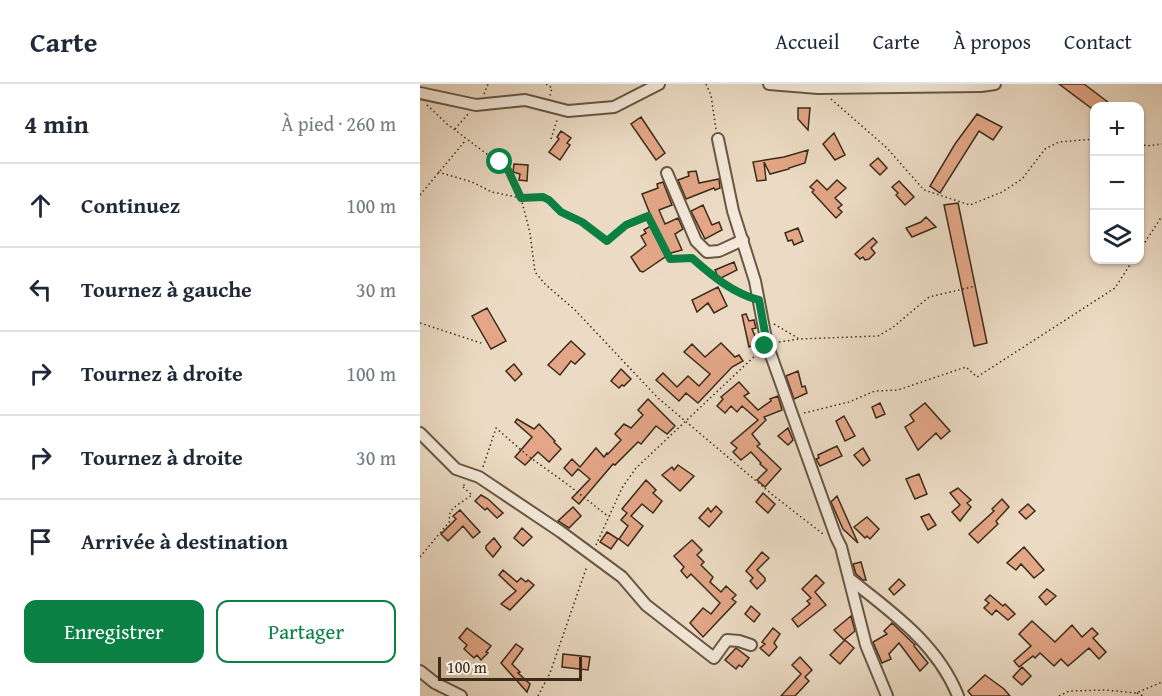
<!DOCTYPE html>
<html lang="fr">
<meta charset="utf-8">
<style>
:root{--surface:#fff;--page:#f2f2f3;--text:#1f2937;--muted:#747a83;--line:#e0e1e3;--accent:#0b8043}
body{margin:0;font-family:"Gentium Book Plus",serif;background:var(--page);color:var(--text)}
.controls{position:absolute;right:18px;top:18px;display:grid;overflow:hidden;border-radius:12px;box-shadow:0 2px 4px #0004}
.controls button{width:54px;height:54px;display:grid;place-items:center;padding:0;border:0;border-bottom:2px solid var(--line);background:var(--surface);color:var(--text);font:30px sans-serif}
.scale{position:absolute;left:18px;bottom:15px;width:144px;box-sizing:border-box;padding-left:6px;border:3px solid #3b2b18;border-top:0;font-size:16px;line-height:21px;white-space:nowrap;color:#3b2b18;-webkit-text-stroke:4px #f3e8d9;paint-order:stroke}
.stop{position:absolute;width:18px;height:18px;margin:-14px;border:4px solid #0b8043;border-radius:50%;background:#fff}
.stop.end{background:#0b8043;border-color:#fff;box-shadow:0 2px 6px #0008}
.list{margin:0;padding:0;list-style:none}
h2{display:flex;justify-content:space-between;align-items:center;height:78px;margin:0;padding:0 24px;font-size:26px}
h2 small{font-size:20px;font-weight:400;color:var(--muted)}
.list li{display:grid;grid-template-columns:39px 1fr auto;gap:18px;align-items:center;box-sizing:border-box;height:84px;padding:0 24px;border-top:2px solid var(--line)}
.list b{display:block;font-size:22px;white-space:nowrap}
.list em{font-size:20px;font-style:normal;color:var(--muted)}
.actions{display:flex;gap:12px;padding:18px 24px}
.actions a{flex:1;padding:14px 0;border:2px solid var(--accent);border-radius:12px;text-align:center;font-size:21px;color:var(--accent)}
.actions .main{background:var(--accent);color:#fff}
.icon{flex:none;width:33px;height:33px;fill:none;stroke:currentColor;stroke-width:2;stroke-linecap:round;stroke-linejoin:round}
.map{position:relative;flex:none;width:742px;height:612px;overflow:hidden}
header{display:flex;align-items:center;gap:36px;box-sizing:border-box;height:84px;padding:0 30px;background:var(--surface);border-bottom:2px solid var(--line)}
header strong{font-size:28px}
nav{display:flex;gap:33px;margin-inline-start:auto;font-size:21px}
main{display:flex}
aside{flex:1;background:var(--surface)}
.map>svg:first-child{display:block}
.building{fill:#e3a687;stroke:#3b2b18;stroke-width:1.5}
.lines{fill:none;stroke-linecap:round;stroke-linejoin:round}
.minor-casing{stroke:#675743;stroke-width:14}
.path{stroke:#3b2b18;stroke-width:1.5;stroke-dasharray:1.5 3;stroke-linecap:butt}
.minor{stroke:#f3e8d9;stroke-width:10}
.route{stroke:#0b8043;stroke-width:8}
</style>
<header>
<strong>Carte</strong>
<nav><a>Accueil</a><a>Carte</a><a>À propos</a><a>Contact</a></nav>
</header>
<main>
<aside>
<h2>4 min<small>À pied · 260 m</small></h2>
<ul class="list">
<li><svg class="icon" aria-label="ahead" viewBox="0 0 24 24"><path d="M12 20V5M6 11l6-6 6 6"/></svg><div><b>Continuez</b></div><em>100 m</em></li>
<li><svg class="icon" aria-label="left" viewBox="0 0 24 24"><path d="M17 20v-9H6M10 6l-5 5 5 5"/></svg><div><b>Tournez à gauche</b></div><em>30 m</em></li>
<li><svg class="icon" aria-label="right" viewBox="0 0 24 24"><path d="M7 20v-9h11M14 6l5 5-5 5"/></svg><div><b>Tournez à droite</b></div><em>100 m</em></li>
<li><svg class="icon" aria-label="right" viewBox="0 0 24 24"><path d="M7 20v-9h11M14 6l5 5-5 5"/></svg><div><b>Tournez à droite</b></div><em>30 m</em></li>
<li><svg class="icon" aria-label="arrive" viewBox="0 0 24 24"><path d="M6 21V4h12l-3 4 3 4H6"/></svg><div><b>Arrivée à destination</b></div></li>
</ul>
<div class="actions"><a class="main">Enregistrer</a><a>Partager</a></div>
</aside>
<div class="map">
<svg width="742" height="612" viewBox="0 0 742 612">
<rect width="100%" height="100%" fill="#ecdbc4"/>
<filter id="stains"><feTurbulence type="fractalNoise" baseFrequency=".00333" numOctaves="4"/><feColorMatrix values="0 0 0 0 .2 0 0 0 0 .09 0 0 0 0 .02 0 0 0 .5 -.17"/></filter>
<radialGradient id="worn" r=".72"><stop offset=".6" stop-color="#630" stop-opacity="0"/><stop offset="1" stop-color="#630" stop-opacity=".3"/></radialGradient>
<path class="building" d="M639 0H664L693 22H675V27Z
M378 24H390L388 46 378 35Z
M557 30 582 43 573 56 559 47 520 109 510 102 535 60Z
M221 33 245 69 236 76 211 40Z
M141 47 151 54 147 59 150 61 140 76 129 68 139 55 137 53Z
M414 49 425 71 415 76 403 60Z
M388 66 385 79 369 84V85L350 90 344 78 346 96 337 97 333 78 364 73Z
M458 74 467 84 460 91 450 81Z
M94 80 108 81 107 97 99 96 100 90 93 88Z
M276 87 279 99 299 95 300 104 295 106 294 104 266 115 258 96 269 92 268 88Z
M397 96 407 106 417 96 426 104 415 114 422 121 418 124 422 128 416 134 392 108 394 106 390 103Z
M479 97 494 113 485 121 476 111 478 109 472 103Z
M243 98 252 121 239 126 245 140 258 134 263 145 255 150 262 166 251 169 223 188 220 187 211 173 226 161 221 152 226 149 224 146 234 140 222 110 238 104 237 100Z
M538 119 567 259 554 262 524 121Z
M283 121 292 141 299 138 302 146 285 155 271 127Z
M506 133 516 143 492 153 486 144 501 138Z
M378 144 383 157 374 161 372 156 368 157 365 149Z
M453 154 457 158 451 164 455 169 449 175 445 176 443 173 440 175 435 170Z
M314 178 317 186 299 195 295 186Z
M298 203 307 222 294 229 288 219 277 228 272 216Z
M67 224 86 257 71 265 52 232Z
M326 230 329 237 334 236 336 244 332 245 338 259 329 263 322 231Z
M151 257 165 270 155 280 151 277 140 291 128 281Z
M301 259 315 273 319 271 323 277 312 283 278 319 266 309 259 317 236 296 243 289 257 303 268 292 279 302 290 290 264 268 272 260 285 273Z
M94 280 102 290 95 297 86 287Z
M201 285 211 295 204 302 202 301 199 304 191 297Z
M378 287 382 303 385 302 387 309 374 315 366 292Z
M319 298 329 309 324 312 338 326 351 317 350 315 358 312 362 326 344 333 346 336 332 350 340 360 337 362 361 385 345 403 337 396 347 386 340 380 341 379 331 368 321 376 313 368 317 364 311 359 338 336 322 322 317 328 311 322 305 329 297 322 303 315 301 313Z
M228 315 255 342 247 350 236 342 221 360 218 358 195 381 193 380 159 420 152 414 170 395 158 385 152 392 144 384 152 375 160 383 176 364 184 373 187 369 188 370 201 356 195 350 204 340 211 344 223 331 218 326Z
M460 319 465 330 456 334 452 323Z
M505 319 530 347 521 355 516 349 498 366 485 343 494 337 490 331Z
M424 332 435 352 425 357 416 337Z
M97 335 114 345 119 340 135 357 134 358 141 365 129 378 118 368 105 381 95 373 112 353 95 338Z
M368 344 373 356 368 361 358 352Z
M417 362 422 372 400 382 396 375 399 374 398 371Z
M443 364 450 376 443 382 434 371Z
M258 381 274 392 260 407 242 391 252 383 254 386Z
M499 390 507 410 495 415 486 395Z
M226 396 236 406 233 409 242 417 233 429 222 420 211 432 223 442 208 462 199 455 208 442 201 436 207 429 202 425Z
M538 404 551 416 547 419 551 423 540 437 532 428 540 421 530 409Z
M343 409 355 420 348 429 336 418Z
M61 411 68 415 83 429 77 434 67 424 65 426 55 417Z
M417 412 438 459 423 445 411 418Z
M582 415 589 423 576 437 578 440 558 459 549 450 574 427 572 425Z
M608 420 615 427 606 435 599 428Z
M296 422 302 428 289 443 279 434 288 424 291 428Z
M153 423 161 432 149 444 138 437Z
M40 426 60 448 53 454 43 442 28 457 21 450 36 435 33 432Z
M509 430 516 441 508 446 501 433Z
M447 433 459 445 450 455 447 452 445 454 434 443Z
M102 444 112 453 103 462 94 454Z
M187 448 198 455 191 465 180 458Z
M74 454 81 463 73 473 66 465V462Z
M272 456 282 466 277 471 284 478 281 481 293 493 290 498 301 508 306 502 316 511 312 515 316 518 283 553 270 539 283 524 291 530 300 519 271 490 267 494 261 487 264 483 254 472Z
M604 463 624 486 614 494 601 480 596 486 587 479Z
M342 468 349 474 337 486 345 494V497L337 505 330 497 333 494 326 487Z
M441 478 446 496H443L436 490 433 480Z
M83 486 97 498 101 494 106 498 108 496 114 501 90 526 81 520 96 507 79 491Z
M396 491 404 499 395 508 406 521 378 543 372 535 390 520 387 517 391 514 382 505Z
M479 495 485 501 474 511 469 505Z
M627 505 636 512 626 521 619 513Z
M570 511 583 522 585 520 595 530 588 536 576 526 572 531 564 524 569 519 565 516Z
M331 522 340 530 334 538 325 530Z
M431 532 435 547 424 556 414 546Z
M612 537 635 558 652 541 662 553 672 544 678 550 673 554 686 568 679 575 669 564 648 582 641 575 634 582 620 569 615 574 613 572 599 583 594 577 611 562 599 550Z
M472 539 495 561 494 562 508 579 500 587 479 559 469 570 471 575 462 579 453 558 467 550 464 547Z
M47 544 71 562 66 568 68 569 61 576 57 571 54 574 44 565 47 561 39 554Z
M353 544 360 550 354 559 357 563 349 572 340 564 345 560 342 558Z
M425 556 434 564 420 580 410 571Z
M96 560 103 565 92 580 100 588 98 589 110 600 107 608 81 579Z
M316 564 329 574 322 583 319 581 316 585 305 576Z
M143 570 170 573 168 586 142 583Z
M380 573 392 586 385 593 389 597 375 612H361L381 590 372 581Z
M602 583 611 592 602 601 593 593Z
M565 591 584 605 590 612H552L548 607Z"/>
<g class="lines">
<g class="minor-casing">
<path id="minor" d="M349 0 398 4 561 2 575 0
M0 9 56 21 105 16 148 27 194 23 239 0
M298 55 313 127 335 197 347 260 416 453 421 463 446 561 467 612
M247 89 276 157 287 168 299 167 323 156
M0 349 36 385 59 393 141 448 202 493 226 521 294 574 307 556 319 557 331 561
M431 496C473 529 518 561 538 612
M0 587 15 599 41 612"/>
</g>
<path class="path" d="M126 0 132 4 130 12
M286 0 291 11 296 46
M64 10 68 0
M411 15 467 64 504 106 550 121 582 108 602 95 625 65 639 58 674 55
M7 21 27 40 88 86 101 114 110 149 115 188 125 200 155 226 238 314 354 412 403 450
M35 45 48 30
M131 55 137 36
M720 59 726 62 742 60
M18 88 52 98 72 108 101 114 123 113 129 116 141 128 161 138 187 157 206 141 228 132 250 175 272 174 291 191 327 212
M0 111 45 57
M720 166 742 132
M0 239 64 260
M354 240 378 254
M359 258 379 255 458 252 472 244 509 213 556 202
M384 329 429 318 455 307 478 306 546 283 557 293 695 204 713 176
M63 383 76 344 108 372 147 400 189 433
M176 461 202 404 216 384 339 268
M0 473 30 437 29 431 33 424 52 411 42 402 46 400
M717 609 723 612
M118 612 130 589 167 482
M639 612 649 607 685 606 716 609 742 598"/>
<use href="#minor" class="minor"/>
</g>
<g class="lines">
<path class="route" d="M80 78 88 86 101 114 123 113 129 116 141 128 162 138 187 157 206 141 228 132 250 175 272 174C291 191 314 210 339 216L347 260 345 262"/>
</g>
<rect width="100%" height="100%" filter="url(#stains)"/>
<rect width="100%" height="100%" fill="url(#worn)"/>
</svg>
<div class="controls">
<button>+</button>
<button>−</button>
<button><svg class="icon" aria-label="layers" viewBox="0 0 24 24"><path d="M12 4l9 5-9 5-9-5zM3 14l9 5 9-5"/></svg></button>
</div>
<div class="scale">100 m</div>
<div class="stop" style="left:80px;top:78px"></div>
<div class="stop end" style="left:345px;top:262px"></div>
</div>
</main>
